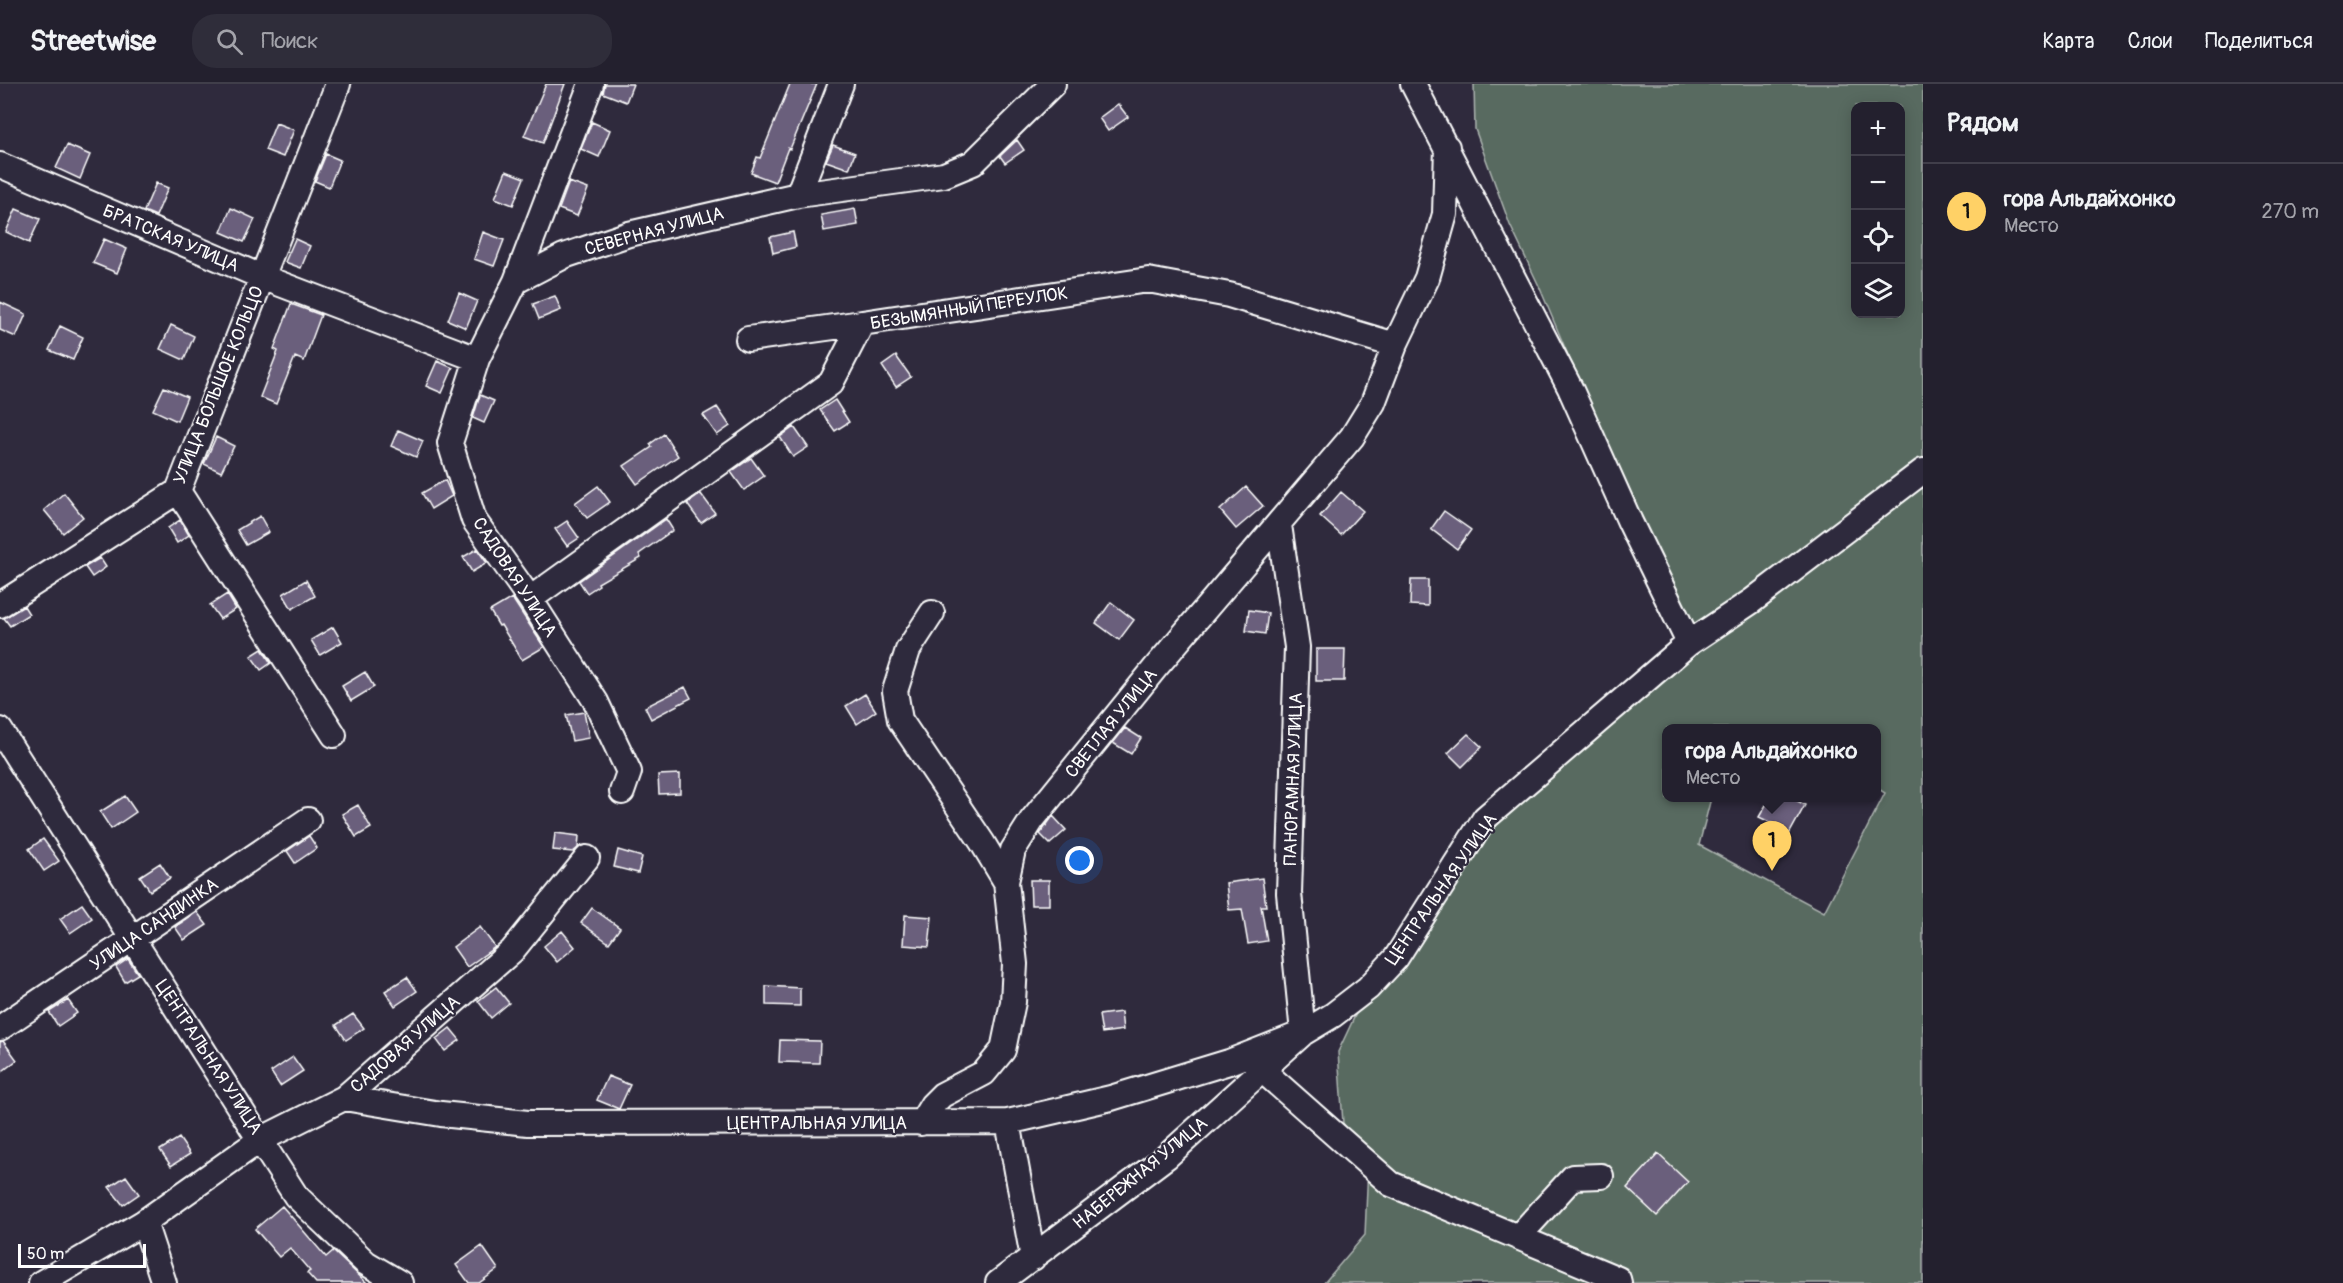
<!DOCTYPE html>
<html lang="ru">
<meta charset="utf-8">
<style>
:root{--surface:#23202e;--page:#2f2d3a;--text:#f1f3f6;--muted:#a3a3aa;--line:#403e4a;--accent:#ffd166}
body{margin:0;font-family:Pangolin,sans-serif;background:var(--page);color:var(--text)}
.controls{position:absolute;right:18px;top:18px;display:grid;overflow:hidden;border-radius:12px;box-shadow:0 3px 15px #0003}
.controls button{width:54px;height:54px;display:grid;place-items:center;padding:0;border:0;border-bottom:2px solid var(--line);background:var(--surface);color:var(--text);font:30px sans-serif}
.scale{position:absolute;left:18px;bottom:15px;width:128px;box-sizing:border-box;padding-left:6px;border:3px solid #fff;border-top:0;font-size:16px;line-height:21px;white-space:nowrap;color:#fff;-webkit-text-stroke:4px #2f2a3d;paint-order:stroke}
.you{position:absolute;left:1080px;top:777px;width:21px;height:21px;margin:-15px;border:4px solid #fff;border-radius:50%;background:#1a73e8;box-shadow:0 0 0 9px #1a73e833}
.badge{display:grid;place-items:center;width:39px;height:39px;border-radius:50%;background:var(--accent);color:#111;font-size:20px;font-weight:700}
.pin{position:absolute;translate:-50% -50px;filter:drop-shadow(0 2px 3px #0008)}
.pin::after{content:'';position:absolute;top:32px;width:21px;height:18px;background:inherit;clip-path:polygon(0 0,100% 0,50% 100%)}
.popup{position:absolute;left:1662px;top:640px;width:219px;height:78px;box-sizing:border-box;display:grid;place-content:center;border-radius:12px;background:var(--surface);filter:drop-shadow(0 2px 4px #0005);font-size:20px;white-space:nowrap;color:var(--muted)}
.popup b{font-size:22px;color:var(--text)}
.popup::after{content:'';position:absolute;left:50%;top:100%;margin-left:-12px;border:12px solid transparent;border-top-color:var(--surface)}
.list{margin:0;padding:0;list-style:none}
h2{display:flex;justify-content:space-between;align-items:center;height:78px;margin:0;padding:0 24px;font-size:26px}
h2 small{font-size:20px;font-weight:400;color:var(--muted)}
.list li{display:grid;grid-template-columns:39px 1fr auto;gap:18px;align-items:center;box-sizing:border-box;height:96px;padding:0 24px;border-top:2px solid var(--line)}
.list b{display:block;font-size:22px;white-space:nowrap}
.list p{margin:0;font-size:20px;white-space:nowrap;color:var(--muted)}
.list em{font-size:20px;font-style:normal;color:var(--muted)}
.icon{flex:none;width:33px;height:33px;fill:none;stroke:currentColor;stroke-width:2;stroke-linecap:round;stroke-linejoin:round}
.map{position:relative;flex:none;width:1923px;height:1199px;overflow:hidden}
header{display:flex;align-items:center;gap:36px;box-sizing:border-box;height:84px;padding:0 30px;background:var(--surface);border-bottom:2px solid var(--line)}
header strong{font-size:28px}
nav{display:flex;gap:33px;margin-inline-start:auto;font-size:21px}
.search{width:420px;height:54px;background:var(--page);display:flex;align-items:center;gap:15px;box-sizing:border-box;padding:0 21px;border-radius:24px;color:var(--muted);font-size:22px}
main{display:flex}
aside{flex:1;background:var(--surface)}
.map>svg:first-child{display:block}
.green{fill:#596a61;stroke:#acb4b0;stroke-width:1.5;fill-rule:evenodd}
.building{fill:#6b5f7c;stroke:#fff;stroke-width:1.5}
.lines{fill:none;stroke-linecap:round;stroke-linejoin:round}
.minor-casing{stroke:#fff;stroke-width:28}
.minor{stroke:#2f2a3d;stroke-width:24}
.labels{text-anchor:middle;stroke-width:4.5;stroke-linejoin:round;paint-order:stroke}
.street-label{font-size:18px;fill:#fff;stroke:#2f2a3d}
</style>
<header>
<strong>Streetwise</strong>
<div class="search"><svg class="icon" aria-label="search" viewBox="0 0 24 24"><circle cx="10" cy="10" r="6"/><path d="M15 15l6 6"/></svg>Поиск</div>
<nav><a>Карта</a><a>Слои</a><a>Поделиться</a></nav>
</header>
<main>
<div class="map">
<svg width="1923" height="1199" viewBox="0 0 1923 1199">
<rect width="100%" height="100%" fill="#2f2a3d"/>
<filter id="ink" filterUnits="userSpaceOnUse"><feTurbulence type="fractalNoise" baseFrequency=".0167" numOctaves="2"/><feDisplacementMap in="SourceGraphic" scale="12" xChannelSelector="R" yChannelSelector="G"/><feConvolveMatrix kernelMatrix="1 2 1 2 8 2 1 2 1" color-interpolation-filters="sRGB"/></filter>
<g filter="url(#ink)">
<path class="green" d="M1474 0H1923V1199H1324L1365 1151 1368 1081 1343 1039 1338 968 1368 904 1485 734 1689 559 1539 202 1510 141 1475 45ZM1856 22H1900V230H1856ZM1667 644H1877V704L1885 709 1824 828 1699 761 1711 714H1667Z"/>
<path class="building" d="M546 0H565L543 59 524 52Z
M605 0H633L626 18 603 9Z
M790 0H817L790 65 788 64 775 98 751 89 757 73 760 74Z
M1118 20 1128 33 1108 47 1099 34Z
M592 38 610 46 599 73 581 65Z
M276 39 294 46 283 73 265 66Z
M1017 56 1024 66 1005 79 1000 72Z
M67 61 90 71 80 95 56 84Z
M833 61 855 69 849 85 826 77Z
M326 70 340 76 329 103 315 97Z
M506 87 524 94 513 121 495 114Z
M569 98 588 105 577 132 559 125Z
M156 99 168 104 156 132 144 127Z
M231 124 255 135 244 158 221 148Z
M16 125 40 135 29 159 6 148Z
M855 125 858 141 824 147 821 131Z
M483 148 504 156 494 182 474 175Z
M793 148 796 163 773 169 770 153Z
M104 155 127 165 117 189 93 179Z
M295 155 310 162 301 184 285 178Z
M459 209 477 217 466 244 448 236Z
M555 212 561 226 539 235 533 220Z
M0 218 26 230 16 253 0 246Z
M291 220 321 231 304 277 295 273 276 320 260 313 278 267 274 265Z
M171 241 194 252 184 276 160 265Z
M60 242 83 253 73 276 49 266Z
M896 272 911 293 896 303 882 282Z
M437 277 453 284 442 309 426 302Z
M164 303 187 313 177 337 153 326Z
M480 311 494 317 484 339 473 334Z
M835 316 849 338 835 347 820 326Z
M717 323 730 342 717 351 703 331Z
M794 343 808 363 793 373 780 353Z
M398 346 423 357 416 373 391 362Z
M664 350 678 372 637 400 624 382 652 363 650 360Z
M216 353 234 362 221 388 204 380Z
M751 374 764 392 744 406 731 388Z
M445 396 452 412 431 425 422 409Z
M598 402 610 418 587 434 575 419Z
M1246 403 1263 422 1236 445 1220 426Z
M1341 408 1363 427 1341 451 1320 432Z
M64 409 83 433 63 449 44 426Z
M701 410 715 429 701 439 687 420Z
M1444 427 1471 446 1457 465 1431 445Z
M260 432 269 448 246 461 237 446Z
M666 435 673 446 639 470 641 474 598 499 599 501 587 509 579 497Z
M180 436 189 451 177 459 168 444Z
M567 437 579 454 567 462 555 445Z
M477 465 487 479 472 488 463 473Z
M100 474 106 483 92 493 85 483Z
M306 496 315 512 292 525 283 510Z
M1411 496H1428V522L1410 521Z
M227 510 236 525 220 535 210 521Z
M512 514 544 563 522 576 501 541 499 542 490 527Z
M1111 518 1134 536 1119 556 1096 539Z
M24 522 29 530 10 542 4 534Z
M1249 526 1268 529 1265 550 1246 547Z
M333 543 342 558 320 571 311 556Z
M262 565 271 579 261 586 251 572Z
M1316 565H1345L1344 597H1316Z
M365 588 374 603 351 617 342 602Z
M685 603 691 614 651 635 645 623Z
M865 610 876 627 857 640 846 622Z
M584 628 589 654 572 657 566 631Z
M1125 644 1141 654 1131 670 1113 659Z
M1468 650 1482 663 1462 683 1448 669Z
M680 690V709L659 710 658 691Z
M125 712 136 728 111 745 100 728Z
M1770 714H1792L1805 721 1781 765 1765 756 1774 740 1759 733Z
M358 721 371 744 356 753 342 730Z
M1053 732 1066 746 1050 760 1040 750Z
M555 749 579 752 578 764 573 768 553 766Z
M309 752 317 764 295 779 287 767Z
M43 755 59 777 44 787 29 765Z
M618 766 642 773 638 789 614 783Z
M160 779 170 794 150 807 140 792Z
M1262 794 1266 822H1261L1267 857 1248 860 1242 825 1229 826 1226 799Z
M1030 796H1049V821H1031Z
M82 820 92 834 70 849 60 835Z
M592 824 620 844 609 859 581 839Z
M197 828 207 841 184 856 175 843Z
M905 831 932 833 929 863 903 861Z
M480 843 495 863 467 883 453 863Z
M562 847 575 863 557 878 544 862Z
M128 875 138 890 125 898 116 883Z
M407 893 417 907 395 922 385 907Z
M766 902 800 904V922L766 921Z
M496 903 509 919 491 934 478 917Z
M68 916 77 929 58 942 49 928Z
M1121 928 1123 946 1102 949 1099 931Z
M353 930 364 944 346 956 336 941Z
M450 944 460 956 445 967 436 955Z
M780 956 820 957 819 979 779 978Z
M3 957 17 976 0 989V958Z
M293 973 303 987 280 1002 271 988Z
M608 992 630 1001 619 1025 597 1016Z
M179 1054 190 1070 171 1082 160 1066Z
M1658 1070 1688 1098 1657 1132 1627 1104Z
M126 1092 139 1110 123 1121 109 1103Z
M282 1122 326 1173 333 1167 367 1199H316L307 1189 310 1187 290 1164 279 1173 255 1145Z
M482 1162 498 1185 479 1199H469L456 1181Z"/>
<g class="lines">
<g class="minor-casing">
<path id="minor" d="M591 0 516 197 477 275 450 359 474 436 530 515 596 618 629 688 622 708
M1413 0 1570 304 1630 438 1689 559
M0 81 262 193 477 275
M798 111 841 0
M516 197 564 172 629 150 798 111 944 91 973 79 1053 0
M748 255 862 239
M178 407 334 651
M530 515 831 299 862 239 1148 196 1229 211 1395 261
M0 521 178 407 338 0
M932 529 908 566 895 607 900 636 982 758 1006 798
M0 646 260 1056 344 1014 512 867 587 774
M0 944 308 736
M1262 986 1391 1100 1618 1195 1619 1199
M344 1014 441 1030 528 1039 1008 1038 1111 1014 1229 978 1303 949 1333 931 1368 904 1396 874 1485 734 1689 559 1752 517 1923 387
M1008 1038 1033 1174
M921 1039 932 1021 942 1011 984 989 1003 966 1013 918 1015 880 1006 798 1013 766 1032 736 1156 583 1352 353 1373 319 1395 261 1427 194 1445 130 1447 63
M144 1138 164 1199
M1518 1153 1573 1093 1601 1092
M41 1199 144 1138 260 1056 296 1112 366 1179 400 1199
M998 1199 1166 1073 1303 949 1289 809 1297 563 1279 441"/>
</g>
<use href="#minor" class="minor"/>
</g>
</g>
<g class="labels">
<g class="street-label">
<text transform="translate(654 147) rotate(-15)" y="6">СЕВЕРНАЯ УЛИЦА</text>
<text transform="translate(171 154) rotate(23)" y="6">БРАТСКАЯ УЛИЦА</text>
<text transform="translate(969 224) rotate(-9)" y="6">БЕЗЫМЯННЫЙ ПЕРЕУЛОК</text>
<text transform="translate(218 301) rotate(-68)" y="6">УЛИЦА БОЛЬШОЕ КОЛЬЦО</text>
<text transform="translate(515 493) rotate(57)" y="6">САДОВАЯ УЛИЦА</text>
<text transform="translate(1111 639) rotate(-51)" y="6">СВЕТЛАЯ УЛИЦА</text>
<text transform="translate(1293 695) rotate(-88)" y="6">ПАНОРАМНАЯ УЛИЦА</text>
<text transform="translate(1441 805) rotate(-55)" y="6">ЦЕНТРАЛЬНАЯ УЛИЦА</text>
<text transform="translate(154 840) rotate(-34)" y="6">УЛИЦА САНДИНКА</text>
<text transform="translate(405 960) rotate(-41)" y="6">САДОВАЯ УЛИЦА</text>
<text transform="translate(209 973) rotate(57)" y="6">ЦЕНТРАЛЬНАЯ УЛИЦА</text>
<text x="817" y="1045">ЦЕНТРАЛЬНАЯ УЛИЦА</text>
<text transform="translate(1140 1089) rotate(-39)" y="6">НАБЕРЕЖНАЯ УЛИЦА</text>
</g>
</g>
</svg>
<div class="controls">
<button>+</button>
<button>−</button>
<button><svg class="icon" aria-label="locate" viewBox="0 0 24 24"><circle cx="12" cy="12" r="6"/><path d="M12 2v4M12 18v4M2 12h4M18 12h4"/></svg></button>
<button><svg class="icon" aria-label="layers" viewBox="0 0 24 24"><path d="M12 4l9 5-9 5-9-5zM3 14l9 5 9-5"/></svg></button>
</div>
<div class="scale">50 m</div>
<div class="you"></div>
<div class="pin badge" style="left:1772px;top:787px">1</div>
<div class="popup"><b>гора Альдайхонко</b>Место</div>
</div>
<aside>
<h2>Рядом<small></small></h2>
<ul class="list">
<li><span class="badge">1</span><div><b>гора Альдайхонко</b><p>Место</p></div><em>270 m</em></li>
</ul>
</aside>
</main>
